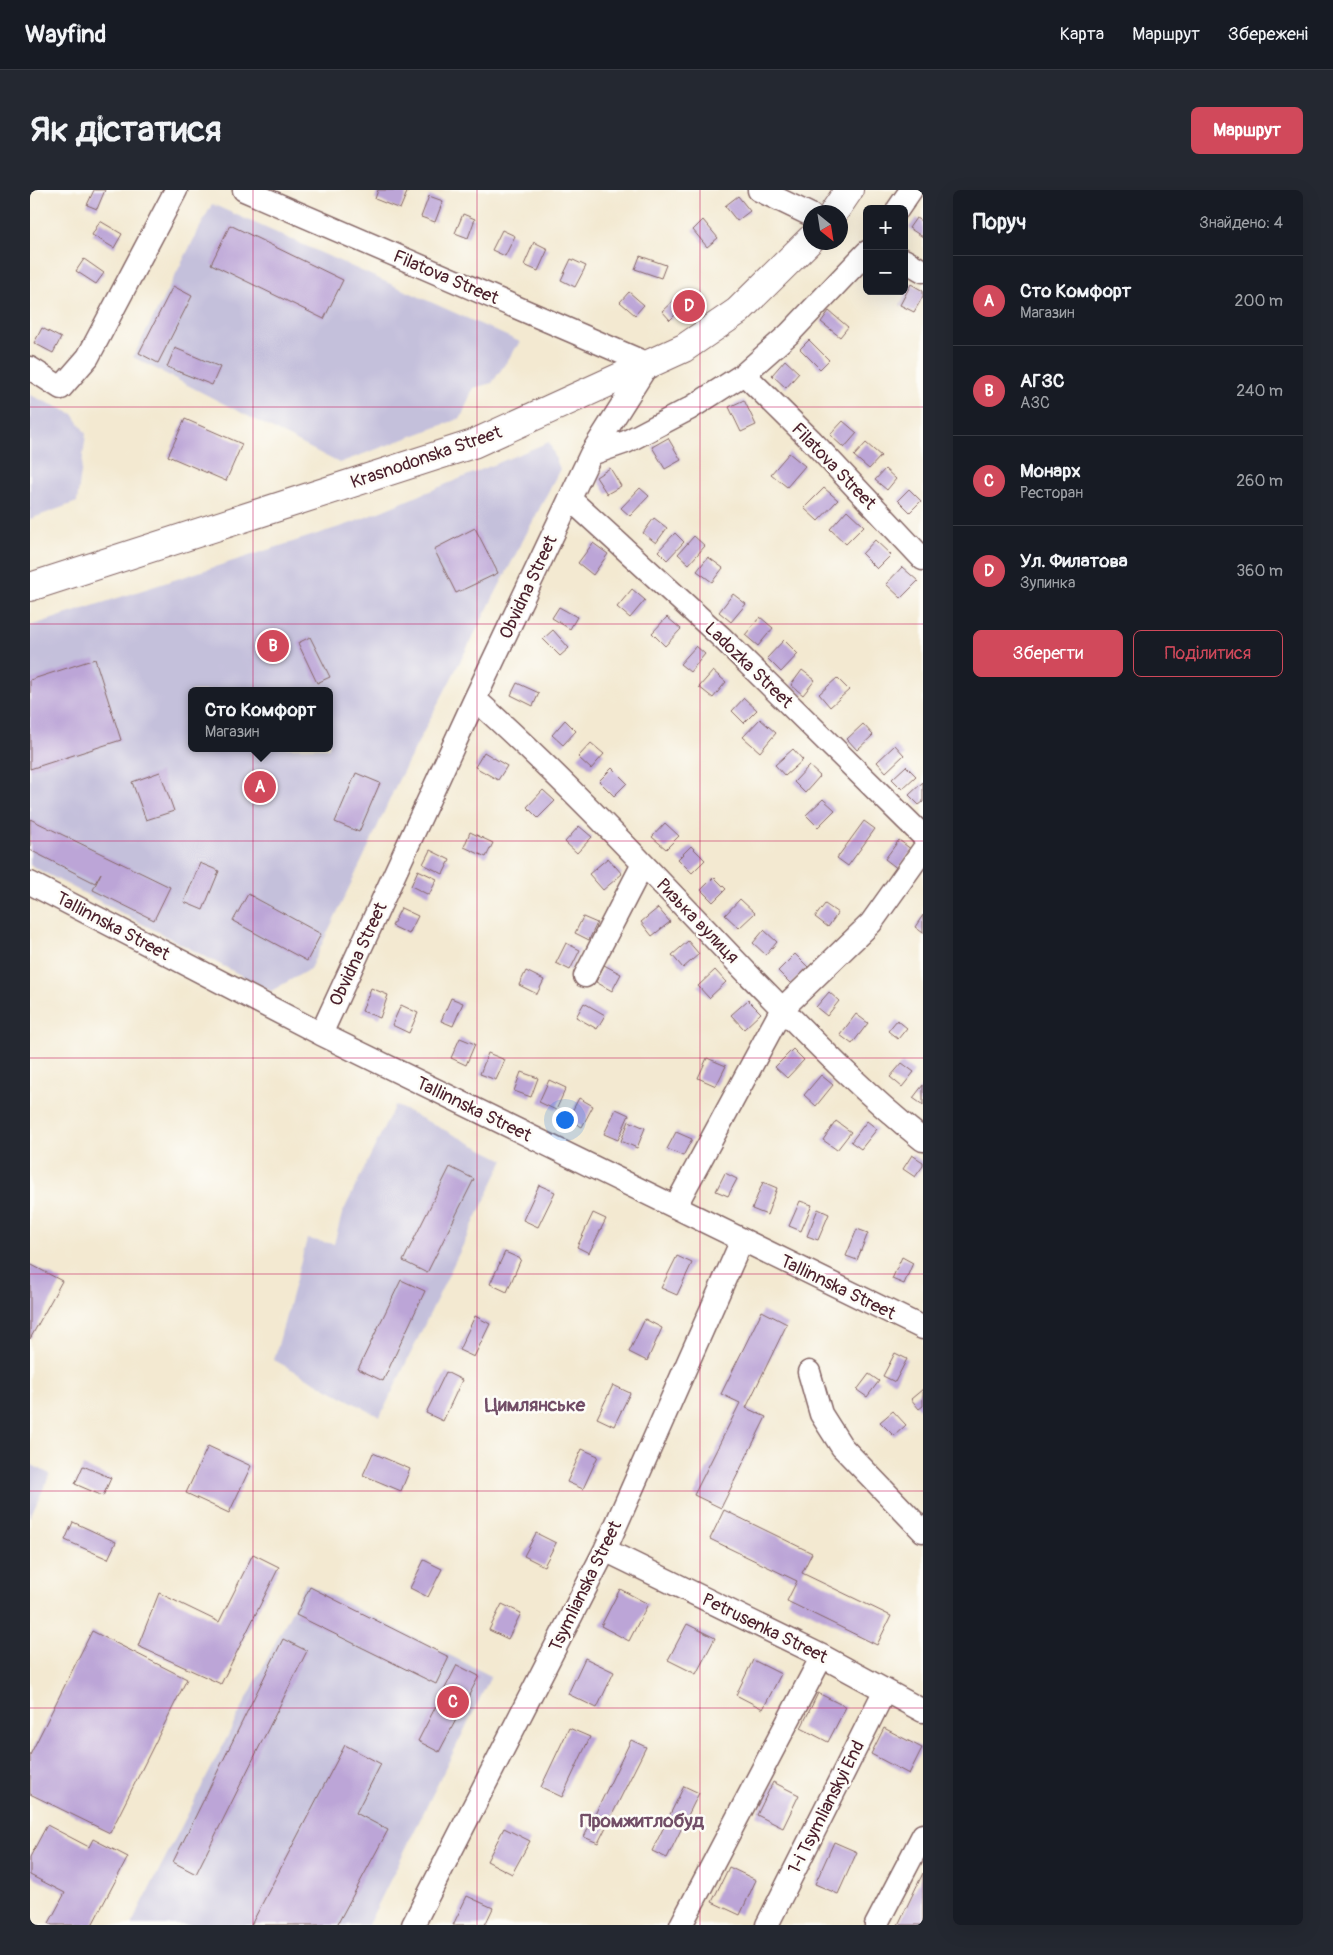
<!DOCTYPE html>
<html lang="uk">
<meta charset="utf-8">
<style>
:root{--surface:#171b24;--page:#242831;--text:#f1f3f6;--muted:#9ea1a6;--line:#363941;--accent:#d1495b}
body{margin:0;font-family:Pangolin,sans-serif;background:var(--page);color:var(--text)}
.controls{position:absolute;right:15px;top:15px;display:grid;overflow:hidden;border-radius:8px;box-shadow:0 5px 20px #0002}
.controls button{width:45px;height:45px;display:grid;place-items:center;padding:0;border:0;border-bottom:1px solid var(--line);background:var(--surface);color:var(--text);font:25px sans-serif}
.compass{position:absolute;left:773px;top:15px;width:45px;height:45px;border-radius:50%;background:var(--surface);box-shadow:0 5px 20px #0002;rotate:150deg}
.you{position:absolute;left:534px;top:929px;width:18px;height:18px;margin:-12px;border:4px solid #fff;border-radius:50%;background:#1a73e8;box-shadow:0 0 0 8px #1a73e833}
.badge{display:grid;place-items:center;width:32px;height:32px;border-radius:50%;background:var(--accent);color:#fff;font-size:16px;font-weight:700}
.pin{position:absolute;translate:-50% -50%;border:2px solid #fff;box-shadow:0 1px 5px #0006}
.popup{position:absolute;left:158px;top:497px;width:145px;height:65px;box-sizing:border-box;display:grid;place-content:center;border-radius:8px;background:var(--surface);filter:drop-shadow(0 1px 4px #0005);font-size:16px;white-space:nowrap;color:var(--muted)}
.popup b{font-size:19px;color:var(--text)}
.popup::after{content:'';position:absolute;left:50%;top:100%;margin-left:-10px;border:10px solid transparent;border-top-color:var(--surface)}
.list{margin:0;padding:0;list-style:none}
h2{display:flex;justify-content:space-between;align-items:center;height:65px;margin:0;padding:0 20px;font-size:21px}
h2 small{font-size:16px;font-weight:400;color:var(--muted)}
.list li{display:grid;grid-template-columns:32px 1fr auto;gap:15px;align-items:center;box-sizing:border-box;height:90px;padding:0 20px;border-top:1px solid var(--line)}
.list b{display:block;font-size:19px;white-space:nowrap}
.list p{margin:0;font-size:16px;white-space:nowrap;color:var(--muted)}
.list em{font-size:16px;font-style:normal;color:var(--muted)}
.actions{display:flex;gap:10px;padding:15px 20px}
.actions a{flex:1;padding:11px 0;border:1px solid var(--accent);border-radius:8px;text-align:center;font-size:18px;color:var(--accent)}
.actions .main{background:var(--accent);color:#fff}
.map{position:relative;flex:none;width:893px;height:1735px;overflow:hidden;border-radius:8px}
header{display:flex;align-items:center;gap:30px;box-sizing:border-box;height:70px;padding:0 25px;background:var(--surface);border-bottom:1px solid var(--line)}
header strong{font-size:24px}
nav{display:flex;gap:28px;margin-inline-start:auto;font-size:18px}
.intro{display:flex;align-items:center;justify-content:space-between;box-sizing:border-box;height:120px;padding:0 30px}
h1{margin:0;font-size:35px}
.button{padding:12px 22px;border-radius:8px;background:var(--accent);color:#fff;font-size:18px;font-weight:700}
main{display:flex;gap:30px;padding:0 30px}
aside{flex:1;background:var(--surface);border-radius:8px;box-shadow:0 5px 20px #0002}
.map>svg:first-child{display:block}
.industrial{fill:#c4c0db;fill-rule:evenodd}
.building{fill:#bca5d7}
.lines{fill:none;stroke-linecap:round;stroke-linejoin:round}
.minor-casing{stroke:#856665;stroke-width:25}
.major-casing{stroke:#856665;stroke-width:30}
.minor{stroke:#fff;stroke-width:22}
.major{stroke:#fff;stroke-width:28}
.grid{fill:none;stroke:#c2185b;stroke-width:1;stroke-opacity:0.55}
.labels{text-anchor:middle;stroke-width:5;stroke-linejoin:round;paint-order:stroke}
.street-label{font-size:18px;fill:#4a1f2b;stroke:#fdfcf7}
.neighbourhood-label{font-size:19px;font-weight:bold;fill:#724e67;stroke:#fdfcf7}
</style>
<header>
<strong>Wayfind</strong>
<nav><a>Карта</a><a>Маршрут</a><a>Збережені</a></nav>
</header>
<div class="intro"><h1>Як дістатися</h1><a class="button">Маршрут</a></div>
<main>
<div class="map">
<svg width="893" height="1735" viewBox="0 0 893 1735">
<rect width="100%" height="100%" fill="#fdfcf7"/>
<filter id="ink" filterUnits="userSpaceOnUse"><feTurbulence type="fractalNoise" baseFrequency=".02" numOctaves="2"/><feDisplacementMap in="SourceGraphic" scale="10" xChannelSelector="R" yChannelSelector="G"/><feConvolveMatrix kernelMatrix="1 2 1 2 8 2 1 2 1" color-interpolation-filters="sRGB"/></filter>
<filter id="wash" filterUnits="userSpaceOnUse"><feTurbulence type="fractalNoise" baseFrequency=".0096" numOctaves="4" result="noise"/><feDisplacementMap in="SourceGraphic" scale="20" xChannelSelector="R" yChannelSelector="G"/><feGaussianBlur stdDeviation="1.12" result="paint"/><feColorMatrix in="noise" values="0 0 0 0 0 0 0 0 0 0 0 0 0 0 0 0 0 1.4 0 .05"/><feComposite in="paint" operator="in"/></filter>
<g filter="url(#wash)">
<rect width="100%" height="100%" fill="#f3e9d1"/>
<path class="industrial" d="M182 14 490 152 462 193 443 198 431 228 309 273 103 167Z
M0 205 43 224 56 244 47 312 0 329Z
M519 252 530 279 367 593 337 660 280 779 241 801 0 675V436L322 333ZM161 501H299V558H161Z
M365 915 474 970 350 1227 244 1170 277 1049 304 1054 312 1024Z
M0 1274 20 1284 0 1328Z
M276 1393 461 1486 338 1735H101Z"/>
<g id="blocks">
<path class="building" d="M64 0H75L67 19 57 15Z
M348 0H378L370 19 345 9Z
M399 6 413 11 405 32 391 27Z
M708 6 720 21 707 31 695 16Z
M433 24 445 29 438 48 425 43Z
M886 28 893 32V47L879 38Z
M673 30 688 48 677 57 663 40Z
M70 31 92 44 84 58 62 45Z
M200 35 313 90 294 129 181 74Z
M472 40 485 46 475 66 462 60Z
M504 52 518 59 508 81 494 75Z
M610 66 636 75 631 88 605 79Z
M54 69 74 83 66 94 46 81Z
M541 69 556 76 545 97 531 90Z
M881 94 893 101V106L884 122 870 115Z
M143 96 162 106 128 173 109 163Z
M599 102 614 115 605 125 590 112Z
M644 110 652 118 640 130 632 121Z
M799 121 818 137 810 147 791 132Z
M12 138 31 148 23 163 4 153Z
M779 150 799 170 790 179 770 159Z
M145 158 190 177 182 195 137 177Z
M755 170 769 183 756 198 742 185Z
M714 210 726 235 711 242 699 217Z
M155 229 212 254 196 291 138 266Z
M813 231 827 243 814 258 800 245Z
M638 248 651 270 635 279 622 257Z
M836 253 851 266 839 279 824 266Z
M759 263 775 276 757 297 741 284Z
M580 278 591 296 577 304 566 287Z
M855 279 866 289 857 300 845 290Z
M610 298 619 306 600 326 591 318Z
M794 298 808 310 788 331 774 318Z
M879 299 891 311 880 322 868 310Z
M817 320 834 336 816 354 800 339Z
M624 328 637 338 626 353 613 343Z
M445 338 468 383 426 403 404 359Z
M645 343 654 352 637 370 628 361Z
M664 346 675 356 659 374 648 364Z
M845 350 861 365 847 379 832 364Z
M563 353 578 364 563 385 548 373Z
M678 367 693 378 682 392 667 381Z
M872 377 888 391 871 408 856 394Z
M602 399 615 410 600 428 587 417Z
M703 404 716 414 701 432 689 422Z
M529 417 547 427 540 439 522 428Z
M637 427 651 439 635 456 622 443Z
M730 427 743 438 728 456 715 445Z
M523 440 539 458 530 466 513 449Z
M280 447 300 487 287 493 268 453Z
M754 450 768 464 751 482 737 468Z
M666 456 675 464 660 482 650 474Z
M65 469 91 550 0 579V490Z
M772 480 785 490 773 505 761 495Z
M683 481 696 492 683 508 669 497Z
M807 488 819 500 800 517 789 504Z
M487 493 509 503 503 516 481 505Z
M714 508 727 520 714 533 702 521Z
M730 529 746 543 730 562 713 547Z
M535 530 546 541 533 555 522 545Z
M833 534 843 545 827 560 817 549Z
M561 553 574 564 561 579 548 567Z
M865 555 874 565 856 582 847 572Z
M763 559 773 570 755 586 745 575Z
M454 562 477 576 468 590 445 577Z
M779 576 790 586 775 603 764 592Z
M876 576 886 586 872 599 862 589Z
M582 578 597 593 584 606 569 591Z
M130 582 144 621 116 630 102 592Z
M326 583 350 593 329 642 305 632Z
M893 592V612L889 615 879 605Z
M513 600 525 611 508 628 497 617Z
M793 609 805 620 788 637 776 625Z
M0 629 140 697 124 730 63 700 71 683 65 693 0 660Z
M834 631 845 639 818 676 807 668Z
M635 633 649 646 636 659 622 647Z
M549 636 562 647 547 663 535 652Z
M440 642 463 653 456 667 434 657Z
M869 650 882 660 868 679 855 669Z
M661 656 675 670 662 683 648 669Z
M400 660 420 670 413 684 393 674Z
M578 668 592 684 573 700 559 684Z
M170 673 189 681 173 720 154 712Z
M388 680 407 689 399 705 381 696Z
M684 687 696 699 683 712 671 700Z
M218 704 291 744 277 771 203 731Z
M710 709 725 723 709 738 695 725Z
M795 714 808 723 798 737 785 727Z
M371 718 388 726 379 744 362 736Z
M628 718 640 732 622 746 611 732Z
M893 725V743L885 737Z
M553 727 567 733 559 750 545 743Z
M734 740 747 752 736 765 723 753Z
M658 751 669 764 653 778 642 765Z
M536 753 550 760 540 780 526 773Z
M765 764 778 777 761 794 748 781Z
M574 775 591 784 582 801 566 792Z
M685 780 696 792 679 808 668 796Z
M496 781 514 790 507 804 489 795Z
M341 798 358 805 350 828 332 821Z
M799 802 809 811 797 826 786 817Z
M421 808 433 813 423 836 411 831Z
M718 810 731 823 714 839 701 825Z
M554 813 575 825 567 839 546 827Z
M371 815 388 823 379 843 362 835Z
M826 824 838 833 822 854 810 845Z
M867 830 877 838 868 849 858 841Z
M430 848 445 854 436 875 421 868Z
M763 859 774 870 757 888 745 877Z
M458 863 475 870 466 890 450 884Z
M677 868 696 876 686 896 668 888Z
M872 873 884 882 872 897 860 887Z
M491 882 508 888 501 907 484 901Z
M791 885 803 895 786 916 774 905Z
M519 890 536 898 526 920 509 912Z
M893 895V915L883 908Z
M549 908 563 916 552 937 538 929Z
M586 919 599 925 588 950 574 944Z
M599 931 615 938 607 958 591 951Z
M806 931 821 942 807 960 793 950Z
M837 931 847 939 831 959 821 952Z
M646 942 662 949 653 966 637 959Z
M882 965 893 972V976L885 987 873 979Z
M420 977 444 989 397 1083 373 1071Z
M695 983 707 989 698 1006 686 1001Z
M733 992 747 998 737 1025 722 1019Z
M509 995 525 1002 508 1037 493 1030Z
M770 1011 782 1015 771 1041 759 1036Z
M788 1019 799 1024 788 1050 777 1046Z
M563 1023 576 1029 559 1063 547 1057Z
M827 1039 838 1043 827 1070 816 1066Z
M475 1062 491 1069 477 1102 460 1094Z
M647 1066 662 1073 647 1105 631 1098Z
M872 1067 883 1073 874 1094 862 1089Z
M0 1074 32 1091 0 1149Z
M371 1090 395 1101 353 1191 328 1179Z
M732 1121 757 1134 716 1218 736 1227 691 1318 664 1305 710 1213 691 1204Z
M445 1126 460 1134 444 1167 429 1160Z
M615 1129 632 1138 617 1171 599 1162Z
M865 1163 877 1169 865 1192 853 1186Z
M416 1182 432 1190 413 1231 396 1223Z
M839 1184 849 1191 837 1207 827 1200Z
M583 1195 600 1203 584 1236 567 1228Z
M893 1199V1216L889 1219 881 1209Z
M863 1221 876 1235 864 1246 850 1232Z
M178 1256 221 1276 199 1323 156 1303Z
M552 1259 568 1266 553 1299 537 1292Z
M343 1263 380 1279 371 1301 333 1285Z
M53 1276 81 1288 73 1306 45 1294Z
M694 1320 782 1363 772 1383 861 1426 847 1455 757 1411 767 1391 680 1349Z
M43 1332 86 1352 78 1369 35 1350Z
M506 1343 526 1353 514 1376 494 1366Z
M223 1364 249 1377 191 1494 108 1456 129 1403 189 1432Z
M394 1370 412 1379 398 1407 380 1398Z
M280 1397 419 1467 406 1494 266 1425Z
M590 1399 618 1414 599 1451 571 1436Z
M472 1414 491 1423 478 1449 459 1440Z
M657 1434 685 1448 666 1484 638 1470Z
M62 1441 157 1489 80 1643 0 1604V1565Z
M253 1449 277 1461 166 1684 143 1672Z
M555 1468 584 1482 567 1518 538 1504Z
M723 1470 751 1484 733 1519 706 1505Z
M427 1475 449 1486 409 1562 388 1551Z
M788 1503 816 1517 798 1552 771 1538Z
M539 1538 560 1547 532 1607 511 1597Z
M854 1538 892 1558 879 1584 841 1564Z
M601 1550 616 1557 568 1653 554 1647Z
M315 1555 351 1574 326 1623 358 1640 307 1735H221Z
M743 1592 769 1605 753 1638 727 1625Z
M654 1596 669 1603 637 1668 622 1661Z
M17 1635 59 1657 63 1649 98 1667 62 1735H22L19 1733 35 1703 0 1685V1667Z
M474 1638 500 1651 482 1684 457 1671Z
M804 1652 827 1662 808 1704 785 1694Z
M699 1677 726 1690 710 1725 682 1712Z
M893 1683V1735H868Z
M437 1706 463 1718 455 1735H423Z"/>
</g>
</g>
<g filter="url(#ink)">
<use href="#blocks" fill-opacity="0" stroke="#856665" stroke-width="1"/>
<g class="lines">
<g class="minor-casing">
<path id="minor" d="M214 0 618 174 561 264
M729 0 781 25
M868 19 881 0
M874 70 893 81
M0 178 31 198 58 167 146 0
M714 184 782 251 893 369
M540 309 691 447 893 646
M445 509C542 596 630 692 720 786 776 843 831 901 893 950
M0 693 291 844 893 1138
M555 786 613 674
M291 844 445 509 561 264 596 252 659 219 714 184 759 144 837 62
M645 1017 752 819 841 733 893 660
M779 1182 791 1224 812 1257 893 1341
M575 1360 792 1466 893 1521
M383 1735 575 1360 712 1050
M651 1735 792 1466
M737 1735 855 1500
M846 1735 893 1645"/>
</g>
<g class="major-casing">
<path id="major" d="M804 22 819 0
M0 397 443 254 654 158 708 121 781 49"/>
</g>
<use href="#minor" class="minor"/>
<use href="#major" class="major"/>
</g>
</g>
<path class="grid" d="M223 0V1735M447 0V1735M670 0V1735M0 217H893M0 434H893M0 651H893M0 868H893M0 1084H893M0 1301H893M0 1518H893"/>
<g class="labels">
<g class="street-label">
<text transform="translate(416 87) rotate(23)" y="6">Filatova Street</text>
<text transform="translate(396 267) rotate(-19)" y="6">Krasnodonska Street</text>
<text transform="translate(804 276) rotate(46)" y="6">Filatova Street</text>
<text transform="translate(498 397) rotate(-65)" y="6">Obvidna Street</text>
<text transform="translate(719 475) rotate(44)" y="6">Ladozka Street</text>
<text transform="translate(668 731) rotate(46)" y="6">Ризька вулиця</text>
<text transform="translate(83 736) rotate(28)" y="6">Tallinnska Street</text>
<text transform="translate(328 764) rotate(-65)" y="6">Obvidna Street</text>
<text transform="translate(444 919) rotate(26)" y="6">Tallinnska Street</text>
<text transform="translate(808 1097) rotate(26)" y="6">Tallinnska Street</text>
<text transform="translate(555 1396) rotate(-64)" y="6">Tsymlianska Street</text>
<text transform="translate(735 1438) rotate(26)" y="6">Petrusenka Street</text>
<text transform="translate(796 1617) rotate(-63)" y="6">1-i Tsymlianskyi End</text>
</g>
<g class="neighbourhood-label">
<text x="505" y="1221">Цимлянське</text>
<text x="612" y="1637">Промжитлобуд</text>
</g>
</g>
</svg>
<div class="controls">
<button>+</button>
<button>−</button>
</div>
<svg class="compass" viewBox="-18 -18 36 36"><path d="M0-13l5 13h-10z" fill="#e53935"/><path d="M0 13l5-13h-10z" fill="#9ea1a6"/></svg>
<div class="you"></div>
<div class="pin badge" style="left:230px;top:597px">A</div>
<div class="popup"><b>Сто Комфорт</b>Магазин</div>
<div class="pin badge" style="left:243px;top:456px">B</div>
<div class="pin badge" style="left:423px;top:1512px">C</div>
<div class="pin badge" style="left:659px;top:116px">D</div>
</div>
<aside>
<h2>Поруч<small>Знайдено: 4</small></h2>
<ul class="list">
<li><span class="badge">A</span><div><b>Сто Комфорт</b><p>Магазин</p></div><em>200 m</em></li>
<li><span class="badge">B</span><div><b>АГЗС</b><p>АЗС</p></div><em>240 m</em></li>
<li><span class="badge">C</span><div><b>Монарх</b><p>Ресторан</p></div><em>260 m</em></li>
<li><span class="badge">D</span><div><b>Ул. Филатова</b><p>Зупинка</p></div><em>360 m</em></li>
</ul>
<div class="actions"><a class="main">Зберегти</a><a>Поділитися</a></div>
</aside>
</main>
